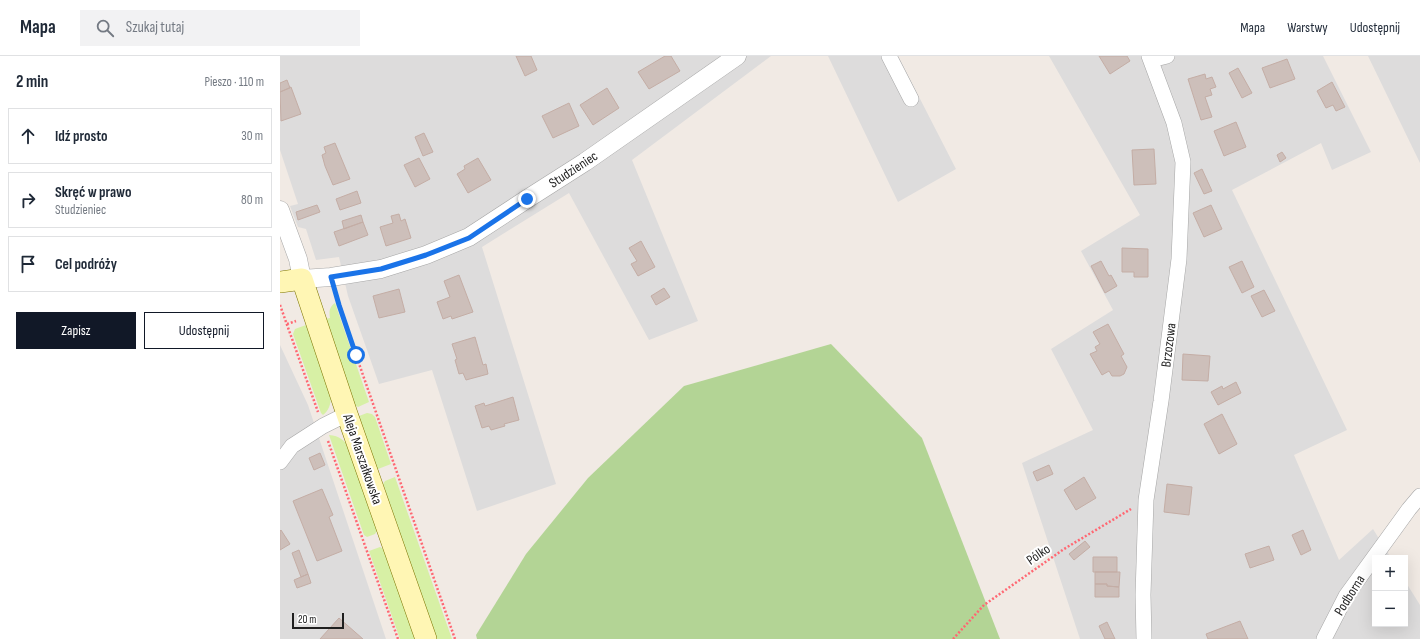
<!DOCTYPE html>
<html lang="pl">
<meta charset="utf-8">
<style>
:root{--surface:#fff;--page:#f2f2f3;--text:#1f2937;--muted:#747a83;--line:#e0e1e3;--accent:#111827}
body{margin:0;font-family:"Sofia Sans Condensed",sans-serif;background:var(--page);color:var(--text)}
.controls{position:absolute;right:12px;bottom:12px;display:grid;overflow:hidden;border-radius:0px;box-shadow:0 4px 16px #0002}
.controls button{width:36px;height:36px;display:grid;place-items:center;padding:0;border:0;border-bottom:1px solid var(--line);background:var(--surface);color:var(--text);font:20px sans-serif}
.scale{position:absolute;left:12px;bottom:10px;width:52px;box-sizing:border-box;padding-left:4px;border:2px solid #1f1f1f;border-top:0;font-size:11px;line-height:14px;white-space:nowrap;color:#1f1f1f;-webkit-text-stroke:3px #fff;paint-order:stroke}
.stop{position:absolute;width:12px;height:12px;margin:-9px;border:3px solid #1a73e8;border-radius:50%;background:#fff}
.stop.end{background:#1a73e8;border-color:#fff;box-shadow:0 1px 4px #0008}
.list{margin:0;padding:0;list-style:none}
h2{display:flex;justify-content:space-between;align-items:center;height:52px;margin:0;padding:0 16px;font-size:17px}
h2 small{font-size:13px;font-weight:400;color:var(--muted)}
.list li{display:grid;grid-template-columns:26px 1fr auto;gap:12px;align-items:center;box-sizing:border-box;height:56px;margin:0 8px 8px;padding:0 8px;border:1px solid var(--line);border-radius:0px}
.list b{display:block;font-size:15px;white-space:nowrap}
.list p{margin:0;font-size:13px;white-space:nowrap;color:var(--muted)}
.list em{font-size:13px;font-style:normal;color:var(--muted)}
.actions{display:flex;gap:8px;padding:12px 16px}
.actions a{flex:1;padding:9px 0;border:1px solid var(--accent);border-radius:0px;text-align:center;font-size:14px;color:var(--accent)}
.actions .main{background:var(--accent);color:#fff}
.icon{flex:none;width:22px;height:22px;fill:none;stroke:currentColor;stroke-width:2;stroke-linecap:round;stroke-linejoin:round}
.map{position:relative;flex:none;width:1140px;height:583px;overflow:hidden}
header{display:flex;align-items:center;gap:24px;box-sizing:border-box;height:56px;padding:0 20px;background:var(--surface);border-bottom:1px solid var(--line)}
header strong{font-size:19px}
nav{display:flex;gap:22px;margin-inline-start:auto;font-size:14px}
.search{width:280px;height:36px;background:var(--page);display:flex;align-items:center;gap:10px;box-sizing:border-box;padding:0 14px;border-radius:0px;color:var(--muted);font-size:15px}
main{display:flex}
aside{flex:1;background:var(--surface)}
.map>svg:first-child{display:block}
.residential{fill:#dddcdc}
.grass{fill:#d7f0a5}
.forest{fill:#b3d495}
.building{fill:#cdbfba;stroke:#c4ada5}
.lines{fill:none;stroke-linecap:round;stroke-linejoin:round}
.minor-casing{stroke:#a6a6a6;stroke-width:16}
.tertiary-casing{stroke:#a6a6a6;stroke-width:19}
.secondary-casing{stroke:#7c7400;stroke-width:22}
.path{stroke:#ff6772;stroke-width:2.5;stroke-dasharray:2 2;stroke-linecap:butt}
.minor{stroke:#fff;stroke-width:15}
.tertiary{stroke:#fff;stroke-width:18}
.secondary{stroke:#fff6b4;stroke-width:21}
.route{stroke:#1a73e8;stroke-width:5}
.labels{text-anchor:middle;stroke-width:4;stroke-linejoin:round;paint-order:stroke}
.street-label{font-size:14px;fill:#1f1f1f;stroke:#fff}
</style>
<header>
<strong>Mapa</strong>
<div class="search"><svg class="icon" aria-label="search" viewBox="0 0 24 24"><circle cx="10" cy="10" r="6"/><path d="M15 15l6 6"/></svg>Szukaj tutaj</div>
<nav><a>Mapa</a><a>Warstwy</a><a>Udostępnij</a></nav>
</header>
<main>
<aside>
<h2>2 min<small>Pieszo · 110 m</small></h2>
<ul class="list">
<li><svg class="icon" aria-label="ahead" viewBox="0 0 24 24"><path d="M12 20V5M6 11l6-6 6 6"/></svg><div><b>Idź prosto</b></div><em>30 m</em></li>
<li><svg class="icon" aria-label="right" viewBox="0 0 24 24"><path d="M7 20v-9h11M14 6l5 5-5 5"/></svg><div><b>Skręć w prawo</b><p>Studzieniec</p></div><em>80 m</em></li>
<li><svg class="icon" aria-label="arrive" viewBox="0 0 24 24"><path d="M6 21V4h12l-3 4 3 4H6"/></svg><div><b>Cel podróży</b></div></li>
</ul>
<div class="actions"><a class="main">Zapisz</a><a>Udostępnij</a></div>
</aside>
<div class="map">
<svg width="1140" height="583" viewBox="0 0 1140 583">
<rect width="100%" height="100%" fill="#f1eae4"/>
<path class="residential" d="M0 0H491L352 104 418 265 369 284 289 137 202 191 276 428 197 455 152 314 99 328 68 240 59 201 36 204 26 173 18 171 10 150 18 148 0 94Z
M548 0H618L676 113 618 146Z
M769 0H1043L1091 96 1052 114 1041 87 952 134 1067 374 1014 399 1059 504 1093 473 1111 502H1095V568H1125V525L1140 549V583H800L742 407 813 374 771 293 833 254 801 195 860 159Z
M1088 0H1140V107Z
M0 289 28 349 106 583H0Z"/>
<path class="grass" d="M55 247 89 346 78 351 74 349 45 263 50 262C49 256 49 251 55 247Z
M26 269 51 340C51 347 49 355 43 359L41 357 13 278 15 273Z
M87 357 92 358 95 361 111 408 98 413 96 412 79 360Z
M49 379C60 380 64 384 70 392L97 475 95 478 87 481 84 479Z
M115 421 172 583H157L149 562 103 428 105 425Z
M100 491 105 494 135 583H120L89 495Z"/>
<path class="forest" d="M551 288 642 382 720 583H197L196 579 246 498 308 422 404 330Z"/>
<path class="building" d="M236 0H251L257 14 245 20Z
M385 0H391L400 15 369 33 358 16Z
M819 0H847L850 5 830 18Z
M1007 3 1015 23 990 32 982 12Z
M958 12 972 37 962 42 949 17Z
M925 18 926 23 932 21 936 31 930 33 932 39 925 41 932 61 921 64 908 23Z
M7 24 10 32 0 36V27Z
M1052 26 1065 51 1056 55 1053 49 1046 52 1037 35Z
M11 31 21 58 1 65 0 36Z
M327 32 339 52 313 69 300 49Z
M289 47 299 70 273 82 262 60Z
M956 66 966 91 944 100 934 75Z
M144 77 153 96 143 100 135 81Z
M55 87 70 123 53 129 45 110 42 99 46 97 44 91Z
M874 93 876 128 854 129 852 94Z
M1002 96 1006 102 1000 106 997 99Z
M139 102 150 123 135 131 124 109Z
M198 102 211 124 188 137 177 118 185 113 184 110Z
M922 113 932 135 924 138 914 117Z
M77 135 81 147 60 154 56 143Z
M37 149 40 156 18 164 16 156Z
M931 149 942 173 924 181 913 157Z
M119 158 121 165 125 163 131 182 106 190 100 171 113 167 111 160Z
M81 159 83 166 64 173 62 165Z
M83 166 88 179 59 190 54 176Z
M361 185 375 211 358 220 351 208 357 205 349 192Z
M842 192 868 193V221H854V216H842Z
M821 205 829 220 831 219 837 230 825 237 811 210Z
M962 205 974 231 962 237 949 211Z
M179 219 193 256 172 263 171 260 163 263 157 246 170 241 164 225Z
M384 232 390 241 376 249 371 240Z
M119 233 125 256 99 262 93 240Z
M984 234 995 255 982 261 971 240Z
M828 268 844 298 841 300 847 311 844 318 840 320H832L829 315 822 319 810 298 817 295 815 291 820 288 813 276Z
M195 281 203 309 206 308 208 318 186 324 183 317 179 318 175 304 177 303 172 288Z
M903 298 930 300 928 325 902 324Z
M956 326 961 337 938 349 931 336 942 330 943 333Z
M233 341 239 364 224 368 225 370 211 374 209 370 202 372 195 350 204 347 205 350Z
M942 358 957 388 939 398 924 368Z
M40 397 45 409 34 414 29 402Z
M769 409 773 418 757 425 753 416Z
M804 421 816 442 796 454 784 434Z
M887 428 912 431 909 459 884 456Z
M42 433 53 459 49 461 62 495 37 505 13 445Z
M1 474 10 488 0 494V475Z
M1023 474 1031 494 1021 499 1012 479Z
M805 485 810 491 794 504 789 498Z
M989 490 994 504 970 512 965 498Z
M19 494 28 518 21 521 12 497Z
M813 501H837V516H813Z
M815 516H840L839 531 827 530V528H815Z
M28 518 31 527 17 532 14 524Z
M815 528H827V530L839 531V541H815Z
M59 562 83 583H40Z
M960 565 968 583H928L926 578Z
M827 566 835 583H825L819 570Z"/>
<g class="lines">
<g class="minor-casing">
<path id="minor" d="M609 0 631 43
M871 4 887 0
M0 406 12 390 43 370 67 358
M864 583 863 539 866 444 881 345 899 203 903 106 894 67 869 0
M1044 583 1066 540 1129 453 1140 440"/>
</g>
<g class="tertiary-casing">
<path id="tertiary" d="M0 154 18 203 22 223 51 221 101 213 146 199 189 181 247 143 305 106 457 0"/>
</g>
<g class="secondary-casing">
<path id="secondary" d="M0 226 22 223 67 358 146 583"/>
</g>
<path class="path" d="M56 237 76 299 175 583
M0 249 38 356
M7 268 16 265
M48 385 118 583
M673 583 704 549 784 493 851 453"/>
<use href="#minor" class="minor"/>
<use href="#tertiary" class="tertiary"/>
<use href="#secondary" class="secondary"/>
</g>
<g class="lines">
<path class="route" d="M76 299 59 249 51 221 101 213 146 199 189 182 247 143"/>
</g>
<g class="labels">
<g class="street-label">
<text transform="translate(293 113) rotate(-33)" y="5">Studzieniec</text>
<text transform="translate(888 289) rotate(-83)" y="5">Brzozowa</text>
<text transform="translate(83 403) rotate(71)" y="5">Aleja Marszałkowska</text>
<text transform="translate(758 498) rotate(-35)" y="5">Pólko</text>
<text transform="translate(1069 539) rotate(-58)" y="5">Podborna</text>
</g>
</g>
</svg>
<div class="controls">
<button>+</button>
<button>−</button>
</div>
<div class="scale">20 m</div>
<div class="stop" style="left:76px;top:299px"></div>
<div class="stop end" style="left:247px;top:143px"></div>
</div>
</main>
